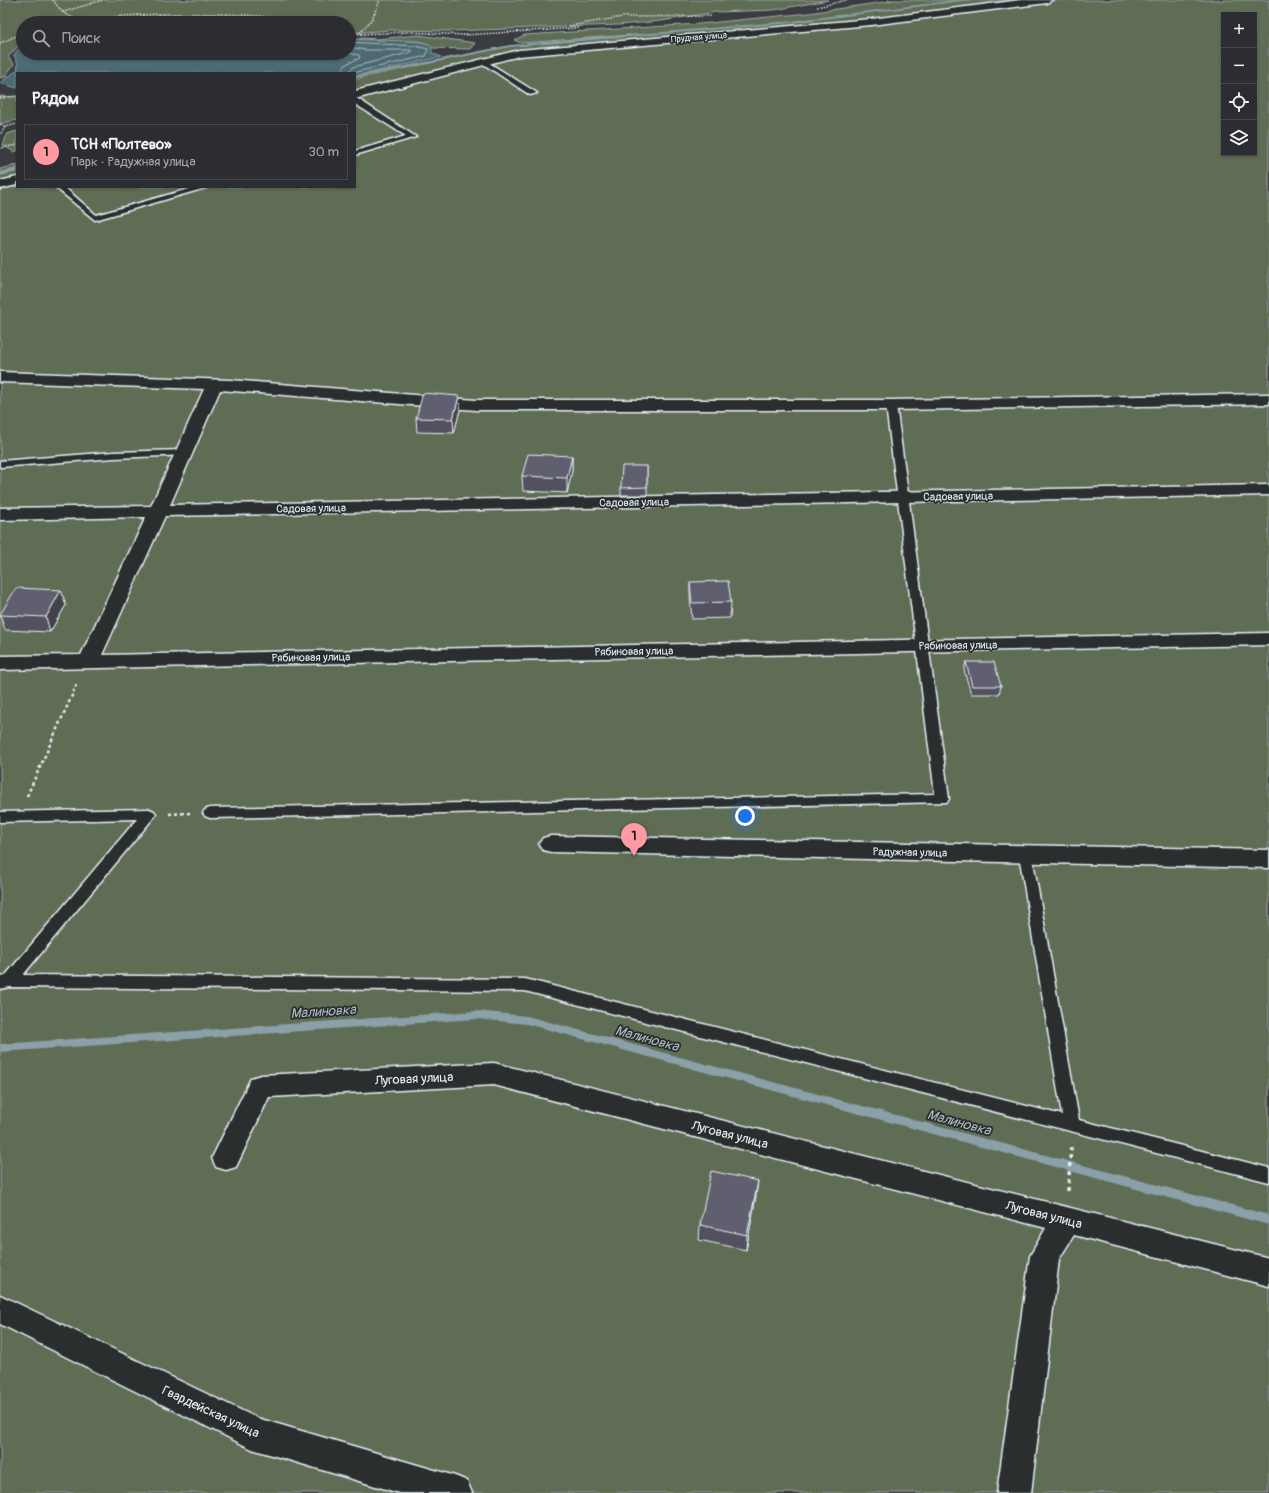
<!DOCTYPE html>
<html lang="ru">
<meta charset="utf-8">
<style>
:root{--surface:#2c2d32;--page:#38393e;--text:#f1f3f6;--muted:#a6a8ac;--line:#48494d;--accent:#ff9aa2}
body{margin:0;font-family:Pangolin,sans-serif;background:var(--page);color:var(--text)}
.controls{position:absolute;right:12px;top:12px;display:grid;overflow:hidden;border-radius:0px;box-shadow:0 1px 3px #0004}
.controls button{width:36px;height:36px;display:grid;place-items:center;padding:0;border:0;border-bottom:1px solid var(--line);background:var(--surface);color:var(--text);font:20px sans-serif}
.you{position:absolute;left:745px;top:816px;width:14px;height:14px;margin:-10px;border:3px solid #fff;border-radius:50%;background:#1a73e8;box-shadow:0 0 0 6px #1a73e833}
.badge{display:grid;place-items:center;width:26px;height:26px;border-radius:50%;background:var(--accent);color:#111;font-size:13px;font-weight:700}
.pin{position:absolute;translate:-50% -33px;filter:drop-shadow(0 1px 2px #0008)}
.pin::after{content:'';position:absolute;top:21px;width:14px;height:12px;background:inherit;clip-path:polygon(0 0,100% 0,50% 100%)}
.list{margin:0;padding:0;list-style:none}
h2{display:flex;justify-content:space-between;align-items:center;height:52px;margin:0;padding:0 16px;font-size:17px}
h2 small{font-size:13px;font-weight:400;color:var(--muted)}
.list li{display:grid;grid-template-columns:26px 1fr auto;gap:12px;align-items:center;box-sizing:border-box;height:56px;margin:0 8px 8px;padding:0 8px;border:1px solid var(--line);border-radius:0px}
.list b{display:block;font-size:15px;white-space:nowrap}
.list p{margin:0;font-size:13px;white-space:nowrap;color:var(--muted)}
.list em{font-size:13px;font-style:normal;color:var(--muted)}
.icon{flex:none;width:22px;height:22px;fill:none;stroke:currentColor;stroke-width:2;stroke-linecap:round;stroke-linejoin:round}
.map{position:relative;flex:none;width:1269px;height:1493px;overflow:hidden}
.search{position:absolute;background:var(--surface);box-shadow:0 1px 3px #0004;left:16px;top:16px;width:340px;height:44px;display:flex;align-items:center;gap:10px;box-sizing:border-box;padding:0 14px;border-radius:22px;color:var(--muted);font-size:15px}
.panel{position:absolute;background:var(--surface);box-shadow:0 1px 3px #0004;left:16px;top:72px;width:340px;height:116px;border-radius:0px}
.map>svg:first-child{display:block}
.green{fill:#5e6d55;stroke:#a3afa6;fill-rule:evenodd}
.water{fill:#4d6a72;stroke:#8ba0a8}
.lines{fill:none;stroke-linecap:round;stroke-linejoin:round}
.shore{stroke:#aabbc2;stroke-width:1}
.stream{fill:#8ba0a8;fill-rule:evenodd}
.lane-casing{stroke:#e8f1f8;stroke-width:3}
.street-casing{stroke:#e8f1f8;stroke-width:3}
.path-far3{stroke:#e8f1f8;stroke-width:1.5;stroke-dasharray:1.5 1.5;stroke-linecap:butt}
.path-far2{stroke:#e8f1f8;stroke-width:2;stroke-dasharray:2.5 2.5;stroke-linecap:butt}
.path-far1{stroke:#e8f1f8;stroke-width:2.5;stroke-dasharray:3 3;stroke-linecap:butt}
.path{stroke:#e8f1f8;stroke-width:3.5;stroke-dasharray:4 4;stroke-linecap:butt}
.lane{fill:#2a2d2e;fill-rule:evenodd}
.street{fill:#2a2d2e;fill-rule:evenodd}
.wall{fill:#535160;stroke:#e8f1f8}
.shaded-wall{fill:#43424e;stroke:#e8f1f8}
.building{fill:#605e70;stroke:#e8f1f8}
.labels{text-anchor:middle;stroke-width:3.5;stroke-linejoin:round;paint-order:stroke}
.far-street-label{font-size:9px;fill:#e8f1f8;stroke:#2a2d2e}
.street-label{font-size:11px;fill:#e8f1f8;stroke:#2a2d2e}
.near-street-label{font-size:13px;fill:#e8f1f8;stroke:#2a2d2e}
.near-water-label{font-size:14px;font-style:italic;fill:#aabbc2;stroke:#2a2d2e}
</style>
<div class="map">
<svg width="1269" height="1493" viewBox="0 0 1269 1493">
<rect width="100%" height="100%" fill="#3a3c42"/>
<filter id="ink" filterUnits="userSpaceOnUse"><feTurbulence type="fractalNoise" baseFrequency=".025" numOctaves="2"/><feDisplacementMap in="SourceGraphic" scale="8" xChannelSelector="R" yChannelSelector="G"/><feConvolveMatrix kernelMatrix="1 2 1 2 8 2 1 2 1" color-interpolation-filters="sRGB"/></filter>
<g filter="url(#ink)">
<path class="green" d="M0 0H828L774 10 716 12 661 21 618 25 451 31 391 30 349 33V23H23V41L8 57 14 64 5 77 0 78Z
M888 0H1269V1493H0V169L17 165V187H355V79L510 46 630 35 521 43 514 40 525 35 699 24 809 13 891 1ZM1224 15H1254V153H1224Z
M418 35 475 43 470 49 431 48 429 44 418 41 356 40 362 38 377 39Z
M0 96 17 97V120L0 124Z
M17 131V151L14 152 3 145 7 134Z"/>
<path class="water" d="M349 38C365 42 422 38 429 45 432 47 432 50 432 53L441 57 355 76V73H17V88L0 83 17 70 18 64 14 55 23 44V53H349Z"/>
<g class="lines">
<path class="shore" d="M349 42 415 46 428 49 426 56 352 73
M340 73 346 64 360 58 359 55 347 53
M347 73 353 67 412 52 411 50H365L349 47"/>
<path class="stream" d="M957 0H970L791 23 510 47 355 78V76L510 45 791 21Z
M17 168V172L0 176V172Z
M476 1011 527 1016 1269 1215V1225L527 1024 476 1019 0 1052V1044Z"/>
<g class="lane-casing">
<path id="lane" d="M482 61H486L537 93 530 95 482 63Z
M355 99H358L416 137 355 155V151L406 136 355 104Z
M55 187H64L96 215 196 187H209L95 220Z
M891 402 896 405 949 799 947 802 210 818 205 816 203 813 205 810 210 808 935 794 886 405Z
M184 450 188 451 189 453 188 455 114 458 0 467V461L114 452Z
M149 809 154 811 156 814 154 817 23 975 525 979 1062 1115 1019 854 1021 850 1026 849 1031 850 1079 1120 1269 1168V1182L525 991 10 987 0 989V977L5 976 137 819 0 822V812Z"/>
</g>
<g class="street-casing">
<path id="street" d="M1021 0H1052L1047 3 871 25 519 56 355 99V91L519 50 871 19Z
M17 177V185L0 189V181Z
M0 372 230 380 476 400H891L1269 394V404L891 410H476L220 390 170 505 1269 485V495L165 516 102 655 1269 633V645L0 670V656L81 655 146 517 0 520V508L151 506 204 389 0 382Z
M551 836 1269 850V868L551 852 543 850 539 844 543 838Z
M494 1063 1269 1258V1286L1074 1235 1059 1259 1031 1493H997L1030 1256 1046 1228 494 1085 269 1097 236 1167 226 1170 216 1167 212 1158 251 1078 261 1075Z
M0 1295 257 1418 455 1476 467 1481 472 1493H399L252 1449 0 1324Z"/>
</g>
<path class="path-far3" d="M53 0 62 12 77 20 65 23
M817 7 847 0
M63 12 103 0
M77 20C148 13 237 9 307 23
M569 26 622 17 712 16
M349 32 360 34 409 32 464 35 579 28
M360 33 372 19 380 0
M0 43 23 33
M0 98 17 96
M0 124 5 127 0 135
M5 127 17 124
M0 148 17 145"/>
<path class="path-far2" d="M73 692 77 684"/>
<path class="path-far1" d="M27 796 74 691
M169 814 192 813"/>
<path class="path" d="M1068 1191 1071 1147"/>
<use href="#lane" class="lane"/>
<use href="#street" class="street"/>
</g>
<path class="wall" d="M460 410 454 433 417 432 416 418Z
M572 456V471L567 493 523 491 522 476Z
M647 466V495H621V488Z
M690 582 731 602 730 618 692 619 690 597Z
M66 605 50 632 5 630 0 615Z
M966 662 1001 686 999 694H971L964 670Z
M756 1196 746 1250 699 1240 700 1225Z"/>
<path class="shaded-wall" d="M459 396 460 410 454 433 453 419Z
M572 456V471L567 493V478Z
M61 590 66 605 50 632 46 617Z
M758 1181 756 1196 746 1250 747 1235Z"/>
<path class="building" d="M423 393 459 396 453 419 416 418Z
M528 454 572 456 567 478 522 476Z
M622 466H647V487L621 488Z
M728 581 731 602 692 603 690 582Z
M16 588 61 590 46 617 0 615Z
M966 662H994L1001 686H972Z
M711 1171 758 1181 747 1235 700 1225Z"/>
</g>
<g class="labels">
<g class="far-street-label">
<text transform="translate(699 37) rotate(-5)" y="3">Прудная улица</text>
</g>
<g class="street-label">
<text transform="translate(958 496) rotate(-1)" y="4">Садовая улица</text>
<text transform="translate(634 502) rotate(-1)" y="4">Садовая улица</text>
<text transform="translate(311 508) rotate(-1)" y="4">Садовая улица</text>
<text transform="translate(958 645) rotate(-1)" y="4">Рябиновая улица</text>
<text transform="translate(634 651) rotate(-1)" y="4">Рябиновая улица</text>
<text transform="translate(311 657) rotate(-1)" y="4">Рябиновая улица</text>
<text transform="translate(910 852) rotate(1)" y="4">Радужная улица</text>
</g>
<g class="near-street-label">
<text transform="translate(414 1078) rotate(-3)" y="5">Луговая улица</text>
<text transform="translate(730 1134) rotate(14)" y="5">Луговая улица</text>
<text transform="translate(1044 1214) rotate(14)" y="5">Луговая улица</text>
<text transform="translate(211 1411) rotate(25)" y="5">Гвардейская улица</text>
</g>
<g class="near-water-label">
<text transform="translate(323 1011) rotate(-4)" y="5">Малиновка</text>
<text transform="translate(647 1038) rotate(15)" y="5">Малиновка</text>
<text transform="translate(959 1122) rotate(15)" y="5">Малиновка</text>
</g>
</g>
</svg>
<div class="controls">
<button>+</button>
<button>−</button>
<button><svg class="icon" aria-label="locate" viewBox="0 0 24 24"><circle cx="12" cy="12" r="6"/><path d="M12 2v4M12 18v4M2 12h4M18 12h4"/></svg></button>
<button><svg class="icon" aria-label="layers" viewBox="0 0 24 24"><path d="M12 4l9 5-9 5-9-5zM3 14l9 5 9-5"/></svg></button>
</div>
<div class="you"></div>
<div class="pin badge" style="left:634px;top:856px">1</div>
<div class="search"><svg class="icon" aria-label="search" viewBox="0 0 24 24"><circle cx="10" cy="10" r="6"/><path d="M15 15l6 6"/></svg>Поиск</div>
<section class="panel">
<h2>Рядом<small></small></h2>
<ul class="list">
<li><span class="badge">1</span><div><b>ТСН «Полтево»</b><p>Парк · Радужная улица</p></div><em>30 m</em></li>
</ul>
</section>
</div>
